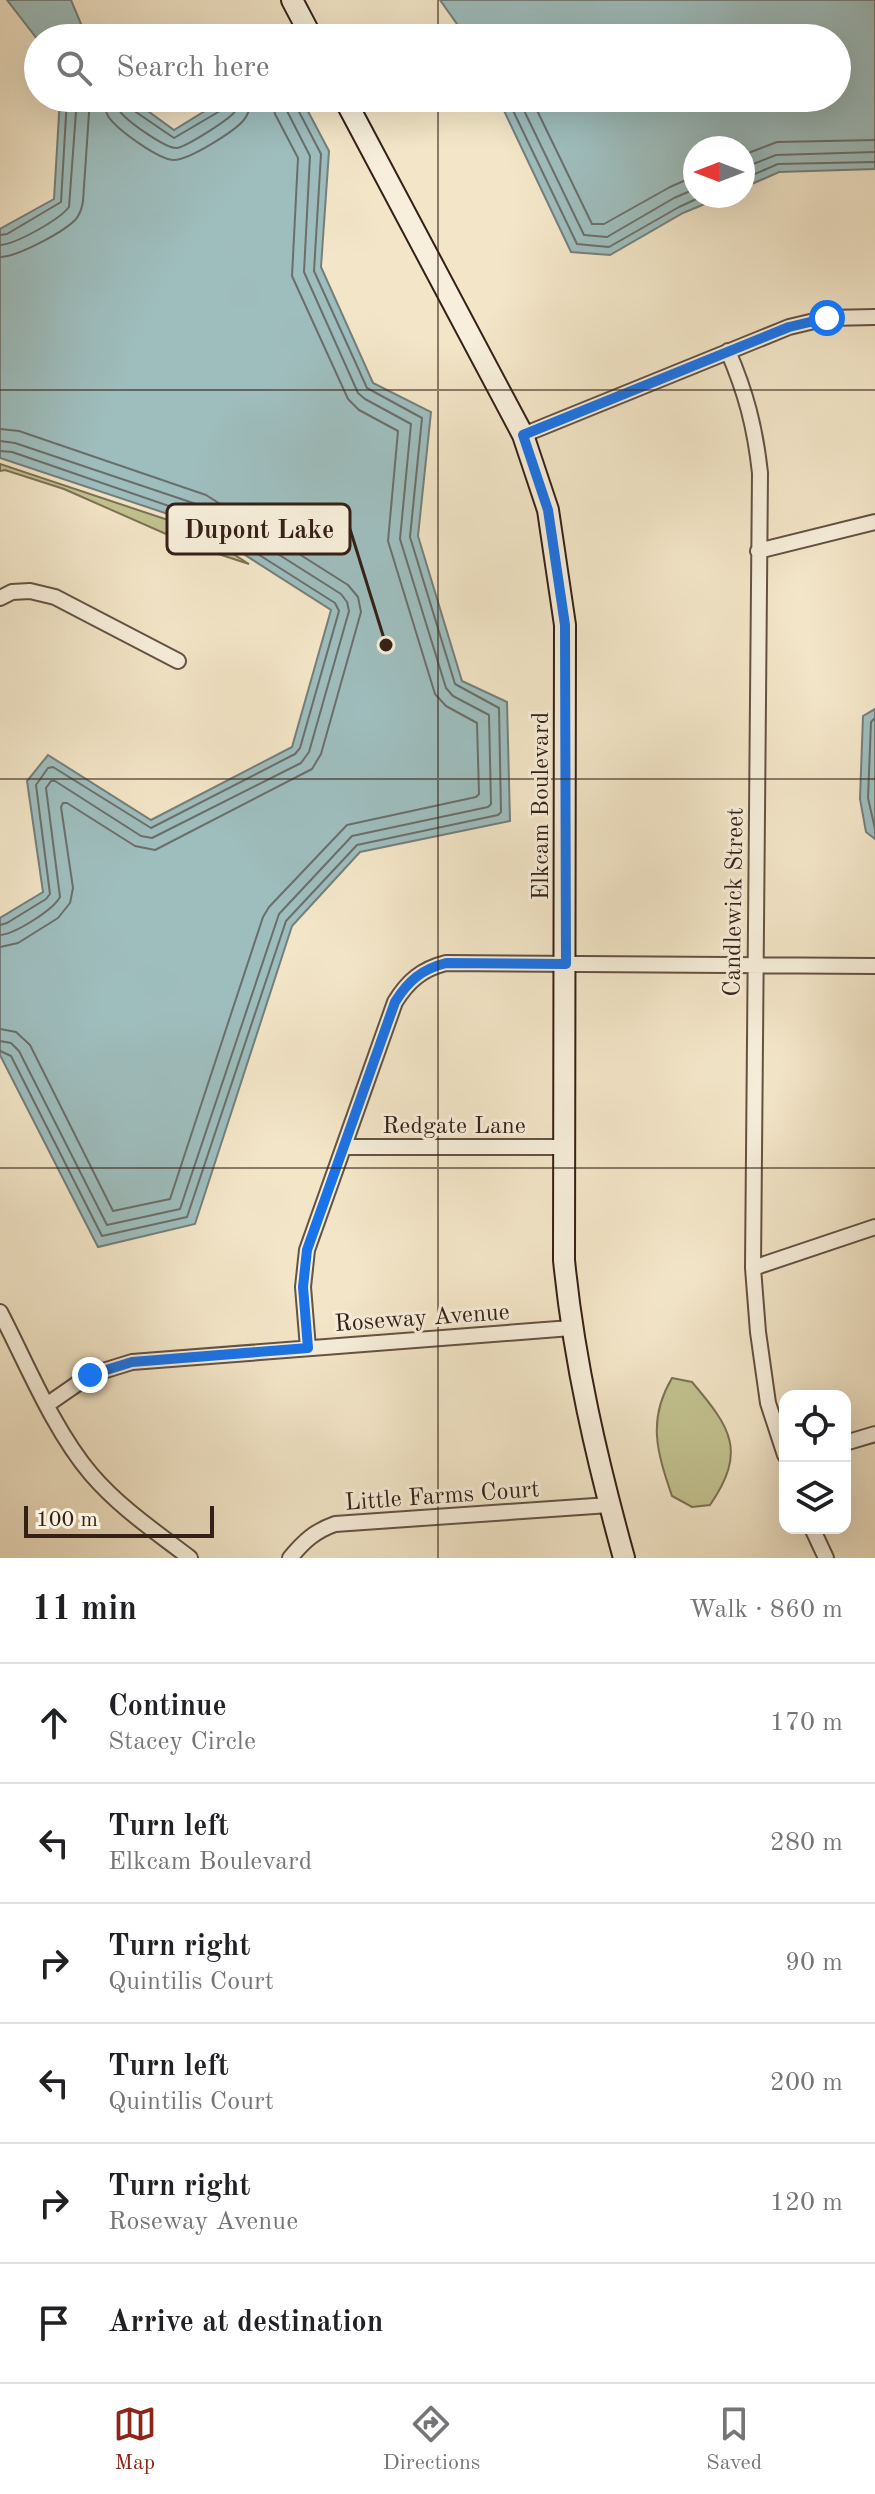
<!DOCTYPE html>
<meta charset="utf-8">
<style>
:root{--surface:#fff;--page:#f2f2f2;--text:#202124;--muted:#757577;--line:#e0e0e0;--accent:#8f2418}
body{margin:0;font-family:"Old Standard TT",serif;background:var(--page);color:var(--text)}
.controls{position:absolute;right:24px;bottom:24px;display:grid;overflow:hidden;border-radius:16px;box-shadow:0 8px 32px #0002}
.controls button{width:72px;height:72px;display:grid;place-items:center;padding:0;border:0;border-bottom:2px solid var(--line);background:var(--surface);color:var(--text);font:40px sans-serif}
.compass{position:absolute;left:683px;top:136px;width:72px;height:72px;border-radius:50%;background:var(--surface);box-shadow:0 8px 32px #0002;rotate:270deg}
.scale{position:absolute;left:24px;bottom:20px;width:190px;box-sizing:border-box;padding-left:8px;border:4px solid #352018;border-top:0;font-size:22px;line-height:28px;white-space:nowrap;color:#352018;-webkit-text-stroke:6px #f7efdb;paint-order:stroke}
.stop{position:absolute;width:24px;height:24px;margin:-18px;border:6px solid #1a73e8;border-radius:50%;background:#fff}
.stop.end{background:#1a73e8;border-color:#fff;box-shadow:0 2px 8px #0008}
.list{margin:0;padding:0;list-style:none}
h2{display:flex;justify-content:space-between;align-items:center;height:104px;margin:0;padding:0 32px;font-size:34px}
h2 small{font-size:26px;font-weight:400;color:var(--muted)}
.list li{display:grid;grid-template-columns:52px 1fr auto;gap:24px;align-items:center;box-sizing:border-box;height:120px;padding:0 32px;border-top:2px solid var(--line)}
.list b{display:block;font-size:30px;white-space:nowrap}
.list p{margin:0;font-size:26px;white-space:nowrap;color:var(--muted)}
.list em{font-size:26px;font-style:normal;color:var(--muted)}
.icon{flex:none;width:44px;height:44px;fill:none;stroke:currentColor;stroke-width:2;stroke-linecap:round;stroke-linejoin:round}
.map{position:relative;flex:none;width:875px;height:1558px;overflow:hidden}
.search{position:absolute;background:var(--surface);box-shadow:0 8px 32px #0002;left:24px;right:24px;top:24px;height:88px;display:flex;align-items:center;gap:20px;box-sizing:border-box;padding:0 28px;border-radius:44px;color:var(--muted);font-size:30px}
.sheet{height:824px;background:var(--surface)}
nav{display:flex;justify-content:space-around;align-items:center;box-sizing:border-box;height:112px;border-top:2px solid var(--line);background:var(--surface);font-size:22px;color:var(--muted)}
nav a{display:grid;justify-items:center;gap:4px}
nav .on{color:var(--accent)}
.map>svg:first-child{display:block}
.green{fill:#c3c390;stroke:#7c7254;stroke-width:2}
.water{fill:#9ebebe;stroke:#747f7c;stroke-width:2}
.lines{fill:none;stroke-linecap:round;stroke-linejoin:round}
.shore{stroke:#6a6f6b;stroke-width:2}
.street-casing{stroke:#645244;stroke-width:18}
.secondary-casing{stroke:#352018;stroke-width:24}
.street{stroke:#f7efdb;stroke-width:14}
.secondary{stroke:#f7efdb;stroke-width:20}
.route{stroke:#1a73e8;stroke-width:10}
.grid{fill:none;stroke:#352018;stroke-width:2;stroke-opacity:0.55}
.labels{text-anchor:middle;stroke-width:6;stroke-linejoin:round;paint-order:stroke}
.street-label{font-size:24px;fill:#352018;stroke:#f7efdb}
.leader{fill:none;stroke:#352018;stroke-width:3}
.callout-dot{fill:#352018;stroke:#f7efdb;stroke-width:3}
.callout{fill:#f7efdb;stroke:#352018;stroke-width:3}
.callout-label{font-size:26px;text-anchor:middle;font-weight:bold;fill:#352018}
</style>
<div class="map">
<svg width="875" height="1558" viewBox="0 0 875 1558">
<rect width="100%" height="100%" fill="#f3e6c8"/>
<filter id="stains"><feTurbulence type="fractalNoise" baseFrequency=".0025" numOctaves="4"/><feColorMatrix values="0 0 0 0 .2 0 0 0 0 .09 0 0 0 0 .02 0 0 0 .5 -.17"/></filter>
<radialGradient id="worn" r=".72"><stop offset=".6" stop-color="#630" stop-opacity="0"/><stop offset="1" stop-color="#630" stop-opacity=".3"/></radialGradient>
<path class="green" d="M0 464 192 528 249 564 191 545 64 489 5 470 0 471Z
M672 1378 692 1382C731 1428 747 1451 710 1505L692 1507 672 1496C657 1452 647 1420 672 1378Z"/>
<path class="water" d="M7 0H71L87 38 38 40Z
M440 0H875V169L779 172 743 188V148H695V196H724L683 213 610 255 571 252 498 98H837V38H467Z
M60 98H130L174 130 226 98H301L329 151 321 267 373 383 431 412 418 536 462 681 507 702 510 821 360 852 292 926 195 1224 98 1247 0 1055V918L43 892 27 781 48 755 151 820 292 747 331 610 195 523 0 458V229L54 199Z
M875 709V839L866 832 860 799 863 716Z"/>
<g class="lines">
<path class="shore" d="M104 98C104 104 105 110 108 116 116 129 159 160 174 160 189 160 233 132 243 121 249 114 251 107 251 98
M116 98C117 104 116 105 119 110 125 120 166 149 177 148 187 146 231 119 236 110 239 105 239 104 239 98
M126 98 130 108 174 138 225 108 229 98
M507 98 577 244 609 247 679 207 703 196
M518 98 584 235 607 237 674 198 695 189
M531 98 592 224H604L670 187 695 176
M743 155 777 142 875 140
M743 168 776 155 875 152
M743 179 778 164 875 162
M0 235 7 234 61 202 67 98
M0 245C16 244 59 220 69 207L77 98
M0 257C17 257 64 232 76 219 80 214 82 208 83 201L90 98
M0 429 19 431 206 495 348 585 358 597 361 612 321 754 312 769 155 850 135 846 67 803H63L61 807 73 888 70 903 58 918 18 943 0 947
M0 441 15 443 202 506 341 594 347 602 349 611 309 752 301 763 152 838 141 836 55 781H51L46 788 60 897C53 910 15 934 0 935
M0 451 12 452 198 516 335 603 339 611 300 748 295 754 151 828 53 767 48 768 36 785 50 894 46 899 7 923 0 925
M875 718 871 722 868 798 875 829
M0 1029 16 1032 30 1045 113 1211 170 1199 263 917 269 907 347 825 476 797 479 794 477 723 446 706 435 694 388 541 398 431 359 410 348 399 292 276 298 158 275 114 272 98
M0 1041 11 1043 19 1051 107 1225 180 1209 279 914 352 836 488 807 491 804 489 715 453 696 446 688 400 539 411 424 365 399 358 393 304 272 310 156 286 109 284 98
M0 1051 11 1056 102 1236 187 1217 286 921 357 845 498 815 501 812 499 708 455 684 410 537 422 418 367 388 314 271 321 154 295 104 294 98"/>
<g class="street-casing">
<path id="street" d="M728 351C746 393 755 427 760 473L753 1268 758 1332 768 1403 785 1455
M523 435 789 327 827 318 875 317
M758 551 875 522
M0 598 12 592 30 591 55 597 178 661
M344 1147H563
M753 1268 875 1227
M0 1312C27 1364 53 1429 91 1474 119 1507 156 1532 190 1558
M308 1348 303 1287 307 1250 395 1002C408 981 422 969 446 963L875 966
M48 1404 90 1375 132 1362 571 1328
M845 1443 875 1434
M812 1528 826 1558
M290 1558C304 1541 315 1531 335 1524L609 1505"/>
</g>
<g class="secondary-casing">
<path id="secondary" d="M292 0 312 38
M344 98 523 435 548 510 565 625 564 1260C574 1362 597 1460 624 1558"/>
</g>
<use href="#street" class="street"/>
<use href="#secondary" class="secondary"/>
</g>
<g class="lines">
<path class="route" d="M90 1375 132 1362 308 1348 303 1287 307 1250 395 1002C408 981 422 969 446 963L566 964 565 625 548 510 523 435 789 327 827 318"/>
</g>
<path class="grid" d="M438 0V38M438 98V1558M0 390H875M0 779H875M0 1168H875"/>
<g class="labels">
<g class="street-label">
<text transform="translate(540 806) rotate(-90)" y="8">Elkcam Boulevard</text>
<text transform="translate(733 902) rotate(-89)" y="8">Candlewick Street</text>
<text x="454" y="1133">Redgate Lane</text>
<text transform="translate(422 1317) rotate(-4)" y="8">Roseway Avenue</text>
<text transform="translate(442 1495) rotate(-4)" y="8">Little Farms Court</text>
</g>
</g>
<path class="leader" d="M386 645L350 529"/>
<circle class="callout-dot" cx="386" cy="645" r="8"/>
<rect class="callout" x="167" y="504" width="183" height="50" rx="8"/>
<g class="callout-label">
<text x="259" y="538">Dupont Lake</text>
</g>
<rect width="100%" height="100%" filter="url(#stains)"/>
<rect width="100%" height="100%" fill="url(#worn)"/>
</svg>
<div class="controls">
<button><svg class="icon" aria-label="locate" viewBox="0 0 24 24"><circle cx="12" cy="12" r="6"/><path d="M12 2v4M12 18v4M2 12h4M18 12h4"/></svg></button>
<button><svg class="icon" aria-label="layers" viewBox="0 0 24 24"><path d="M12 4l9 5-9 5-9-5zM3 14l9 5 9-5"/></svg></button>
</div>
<svg class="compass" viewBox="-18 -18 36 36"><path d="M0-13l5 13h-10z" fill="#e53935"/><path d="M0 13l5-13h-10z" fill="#757577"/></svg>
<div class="scale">100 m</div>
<div class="stop" style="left:827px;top:318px"></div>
<div class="stop end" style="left:90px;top:1375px"></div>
<div class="search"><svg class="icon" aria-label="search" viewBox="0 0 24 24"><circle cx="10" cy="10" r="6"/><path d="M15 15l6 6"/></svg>Search here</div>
</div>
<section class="sheet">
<h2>11 min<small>Walk · 860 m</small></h2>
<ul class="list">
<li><svg class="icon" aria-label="ahead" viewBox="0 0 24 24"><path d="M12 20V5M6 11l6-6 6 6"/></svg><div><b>Continue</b><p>Stacey Circle</p></div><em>170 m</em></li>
<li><svg class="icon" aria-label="left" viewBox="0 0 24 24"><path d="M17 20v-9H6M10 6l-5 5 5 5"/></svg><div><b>Turn left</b><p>Elkcam Boulevard</p></div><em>280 m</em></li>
<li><svg class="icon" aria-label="right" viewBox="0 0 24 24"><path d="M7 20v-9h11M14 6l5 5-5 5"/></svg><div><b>Turn right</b><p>Quintilis Court</p></div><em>90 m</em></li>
<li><svg class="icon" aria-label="left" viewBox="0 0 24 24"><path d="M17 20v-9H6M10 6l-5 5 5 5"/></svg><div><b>Turn left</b><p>Quintilis Court</p></div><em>200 m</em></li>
<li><svg class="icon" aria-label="right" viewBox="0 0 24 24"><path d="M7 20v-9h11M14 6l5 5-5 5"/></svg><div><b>Turn right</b><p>Roseway Avenue</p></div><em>120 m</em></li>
<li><svg class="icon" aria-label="arrive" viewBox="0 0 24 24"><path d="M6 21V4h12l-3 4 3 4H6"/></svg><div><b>Arrive at destination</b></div></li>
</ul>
</section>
<nav>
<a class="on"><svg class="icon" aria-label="map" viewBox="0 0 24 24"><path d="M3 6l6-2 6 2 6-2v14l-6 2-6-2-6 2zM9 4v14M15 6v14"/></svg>Map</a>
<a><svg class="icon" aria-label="directions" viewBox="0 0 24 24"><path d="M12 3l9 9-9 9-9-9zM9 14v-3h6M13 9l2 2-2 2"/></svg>Directions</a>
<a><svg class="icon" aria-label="saved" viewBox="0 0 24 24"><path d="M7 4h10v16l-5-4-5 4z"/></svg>Saved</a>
</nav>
